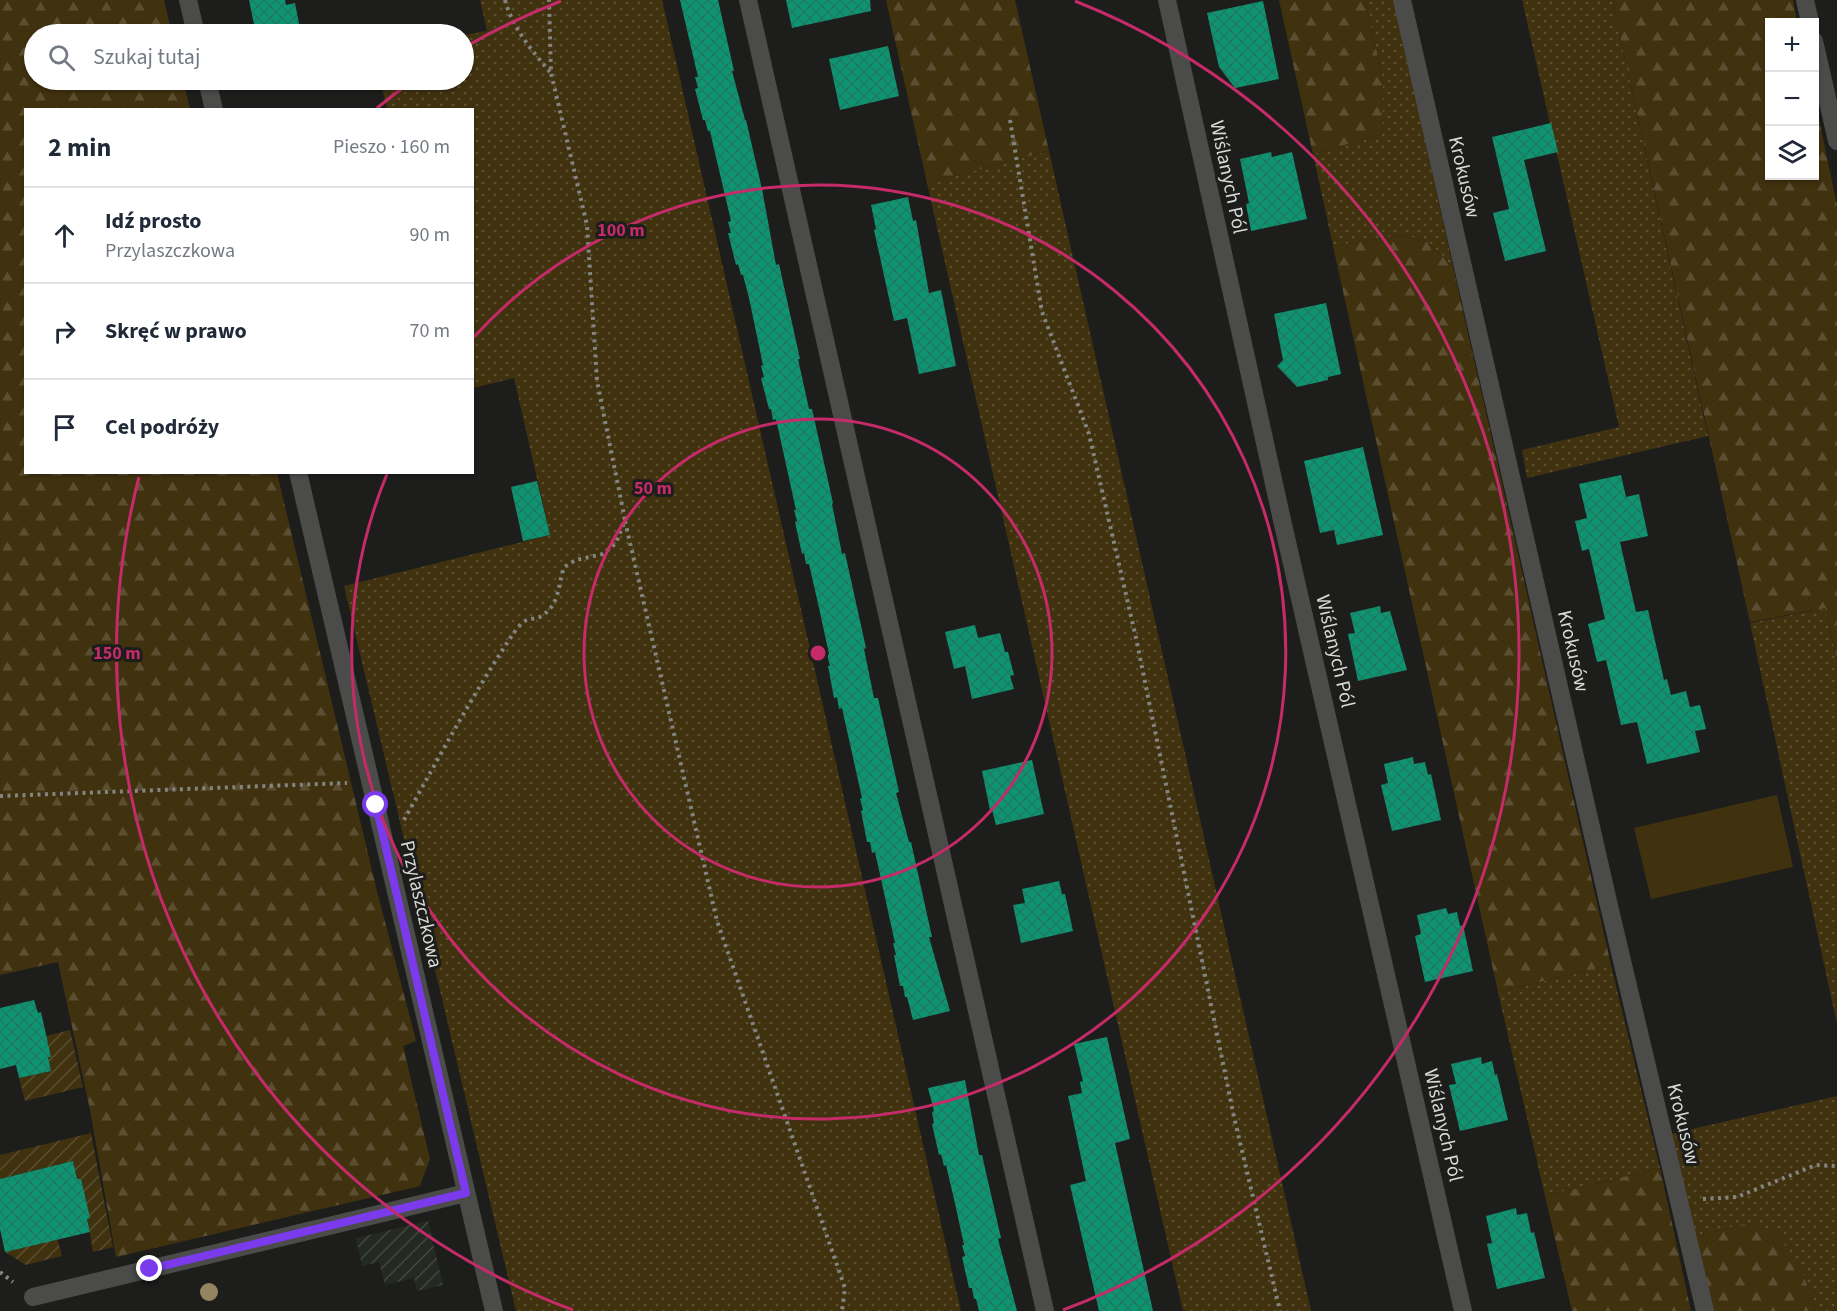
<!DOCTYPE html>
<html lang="pl">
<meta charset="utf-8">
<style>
:root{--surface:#fff;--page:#f2f2f3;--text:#1f2937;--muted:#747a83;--line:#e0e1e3}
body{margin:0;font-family:"Source Sans 3",sans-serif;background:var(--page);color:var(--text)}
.controls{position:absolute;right:18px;top:18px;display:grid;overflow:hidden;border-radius:0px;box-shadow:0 2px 4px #0004}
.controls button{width:54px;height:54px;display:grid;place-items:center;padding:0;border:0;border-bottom:2px solid var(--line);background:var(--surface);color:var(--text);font:30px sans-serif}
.stop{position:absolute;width:18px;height:18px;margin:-14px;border:4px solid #7c3aed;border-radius:50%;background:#fff}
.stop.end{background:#7c3aed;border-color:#fff;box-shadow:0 2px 6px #0008}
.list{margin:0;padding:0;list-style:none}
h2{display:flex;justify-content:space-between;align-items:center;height:78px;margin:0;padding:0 24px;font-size:26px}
h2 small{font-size:20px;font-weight:400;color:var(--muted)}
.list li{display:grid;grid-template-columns:39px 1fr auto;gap:18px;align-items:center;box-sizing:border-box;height:96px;padding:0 24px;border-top:2px solid var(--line)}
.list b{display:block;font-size:22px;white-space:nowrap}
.list p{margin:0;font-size:20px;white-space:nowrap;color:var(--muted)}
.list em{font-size:20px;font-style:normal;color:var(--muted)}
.icon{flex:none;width:33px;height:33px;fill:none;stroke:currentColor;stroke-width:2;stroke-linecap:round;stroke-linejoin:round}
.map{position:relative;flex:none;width:1837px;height:1311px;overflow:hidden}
.search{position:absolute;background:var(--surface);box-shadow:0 2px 4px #0004;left:24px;top:24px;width:450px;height:66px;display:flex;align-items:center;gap:15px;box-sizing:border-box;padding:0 21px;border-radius:33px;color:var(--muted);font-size:22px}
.panel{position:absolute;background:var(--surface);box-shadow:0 2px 4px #0004;left:24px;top:108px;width:450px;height:366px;border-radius:0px}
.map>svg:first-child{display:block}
.industrial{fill:url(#industrial-furrows)}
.grass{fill:url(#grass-dots)}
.forest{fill:url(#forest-firs)}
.park{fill:#40310f}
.garden{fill:url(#garden-furrows)}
.building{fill:url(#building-cross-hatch)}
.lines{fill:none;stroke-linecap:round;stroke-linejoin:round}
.path{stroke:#838583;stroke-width:4;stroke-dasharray:3 4.5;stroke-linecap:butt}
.lane{stroke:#4b4c4a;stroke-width:18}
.street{stroke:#4b4c4a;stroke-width:18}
.tree{fill:#958460}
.route{stroke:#7c3aed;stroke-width:8}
.ring{fill:none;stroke:#c42b68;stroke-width:3}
.labels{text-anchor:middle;stroke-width:6;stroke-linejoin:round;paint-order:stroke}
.street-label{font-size:20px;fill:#d8dad8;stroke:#1d1e1c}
.centre{fill:#c42b68;stroke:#1d1e1c;stroke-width:3}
.ring-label{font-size:18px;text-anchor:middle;font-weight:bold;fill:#c42b68;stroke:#1d1e1c;stroke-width:6;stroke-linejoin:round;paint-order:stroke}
</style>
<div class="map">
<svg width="1837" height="1311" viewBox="0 0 1837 1311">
<defs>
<pattern id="industrial-furrows" width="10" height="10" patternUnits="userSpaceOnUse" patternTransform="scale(1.5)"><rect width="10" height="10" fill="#242922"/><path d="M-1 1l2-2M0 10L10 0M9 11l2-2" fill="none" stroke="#434741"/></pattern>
<pattern id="grass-dots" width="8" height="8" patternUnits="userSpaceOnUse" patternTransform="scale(1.5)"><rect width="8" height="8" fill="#40310f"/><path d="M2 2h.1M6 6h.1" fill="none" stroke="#5b4e31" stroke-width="1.8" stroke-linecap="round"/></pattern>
<pattern id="forest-firs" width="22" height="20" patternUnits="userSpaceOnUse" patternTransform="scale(1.5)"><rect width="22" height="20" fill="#40310f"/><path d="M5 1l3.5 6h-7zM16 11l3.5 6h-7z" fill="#5b4e31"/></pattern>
<pattern id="garden-furrows" width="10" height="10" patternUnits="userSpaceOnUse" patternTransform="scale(1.5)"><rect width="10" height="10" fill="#40310f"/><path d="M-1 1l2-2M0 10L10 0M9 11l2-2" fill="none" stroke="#5b4e31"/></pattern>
<pattern id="building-cross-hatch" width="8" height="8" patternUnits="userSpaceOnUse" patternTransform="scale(1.5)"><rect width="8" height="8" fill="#0e9471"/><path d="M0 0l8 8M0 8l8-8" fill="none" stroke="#1d7b63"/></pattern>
</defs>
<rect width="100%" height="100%" fill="#1d1e1c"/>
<path class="industrial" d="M428 1221 443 1285 417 1291 414 1278 385 1285 379 1262 362 1266 356 1238Z"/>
<path class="grass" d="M480 0H662L961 1311H516L344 586 550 535 514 378 473 388 472 110 387 109 380 80H464V35L487 31Z
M1365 0H1394L1453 267 1427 241 1402 235 1333 246 1313 154 1383 134V79Z
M1522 0H1612L1708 436 1527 478 1522 450 1619 427Z
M1049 151 1311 1311H1183L927 183Z
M1825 608 1837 660V1024L1750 623Z
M1611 965 1660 1168 1545 1196 1498 992Z
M1837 1096V1311H1816L1801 1268 1748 1223 1694 1237 1670 1134Z"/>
<path class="forest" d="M0 0H164L172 34H34V80H183L190 109 26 110V472L277 473 376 887 416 1041 403 1046 430 1159 420 1186 116 1257 90 1110 58 962 0 975Z
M886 0H1015L1049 151 927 183Z
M1279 0H1365L1383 79V134L1313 154Z
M1612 0H1793L1797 22H1770V176H1814L1815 101 1837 205V660L1825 608 1750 622Z
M1402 235 1427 241 1453 267 1611 965 1498 992 1333 246Z
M1660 1168 1691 1311H1572L1545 1196Z
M1748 1223 1775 1231 1801 1268 1816 1311H1711L1694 1237Z"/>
<path class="park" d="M1777 795 1793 867 1651 899 1634 828Z"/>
<path class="garden" d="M70 1030 83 1087 25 1101 19 1078 51 1071 48 1057 51 1056 46 1036Z
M91 1133 113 1247 93 1252 81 1179H77L73 1161 0 1179V1155Z
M54 1227 62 1256 26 1265 5 1252Z"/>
<path class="building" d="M249 0H285L286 5 295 3 301 34H256Z
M680 0H718L734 71H732L745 120H746L762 189 776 265 779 264 800 359H798L809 409H812L833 503 832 504 842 554 845 553 866 648 864 649 874 698H878L899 792 896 793 909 842H911L932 937H929L950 1011 913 1020 907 997H905L903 986H900L894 955H896L893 943H895L875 852 872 853 870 842H867L861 811 863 810 860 799 862 798 842 708 839 709 837 697 834 698 828 666H830L827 655 829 654 819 608 809 564H806L804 553 802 554 795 522 797 521 794 510H796L776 419 773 420 771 409H769L761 378 764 377 761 366 763 365 749 298 743 275H741L738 264 736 265 728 233H731L728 222 731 221 715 153 710 131H708L705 120H703L695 89 698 88 695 77H698Z
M786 0H870L871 11 792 28Z
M1263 1 1279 79 1235 88 1219 67 1207 13Z
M888 46 899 96 840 110 829 59Z
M1551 123 1558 152 1524 160 1546 251 1505 261 1493 213 1509 209 1492 137Z
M1271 152 1272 157 1292 152 1307 219 1251 231 1246 204 1249 203 1240 159Z
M908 197 913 221 916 220 929 293 941 290 956 366 919 374 907 318 894 321 874 230 876 229 871 205Z
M1326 303 1341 374 1328 377V380L1297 387 1277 366 1283 360 1274 314Z
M1363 447 1383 535 1337 545 1334 530 1320 533 1304 461Z
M1621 475 1626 497 1639 494 1648 536 1620 542 1636 612 1648 610 1664 680 1667 679 1671 695 1686 691 1690 707 1700 705 1706 729 1695 731 1700 752 1647 764 1637 722 1621 725 1606 660 1597 662 1588 624 1605 619 1589 549 1582 551 1575 521 1587 518 1579 484Z
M537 481 550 535 523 541 511 487Z
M1380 606 1381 613 1390 611 1407 670 1358 681 1348 634 1355 633 1350 613Z
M975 625 978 638 1000 633 1005 652H1008L1014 675 1010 676 1014 689 972 699 965 666 954 669 945 632Z
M1413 757 1414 764 1425 762 1428 775 1431 774 1441 820 1392 831 1381 785 1388 783 1384 764Z
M1032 760 1044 814 996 825 992 810H990L982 771Z
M1059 881 1062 894H1065L1073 931 1021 943 1013 905 1025 903 1022 889Z
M1446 908 1448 914 1457 912 1460 926 1463 925 1473 971 1425 982 1415 936 1421 934 1417 915Z
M34 1000 38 1013 41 1012 51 1057H48L51 1071 19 1078 16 1065 0 1069V1008Z
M1107 1037 1130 1139 1115 1143 1153 1311H1099L1070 1185 1086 1181 1068 1096 1082 1093 1080 1082 1083 1081 1074 1044Z
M1481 1057 1482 1064 1492 1061 1495 1075 1497 1074 1508 1120 1460 1131 1449 1085 1456 1084 1451 1064Z
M965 1080 979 1155H982L1001 1238 998 1239 1017 1311H979L976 1299H974L972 1288H969L962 1257 965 1256 962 1245H964L954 1199 946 1165 944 1166 941 1154 939 1155 932 1124 934 1123 932 1112 934 1111 928 1088Z
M73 1161 77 1179H81L90 1218 87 1219 90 1232 5 1252 0 1229V1179Z
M1516 1208 1517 1215 1527 1213 1531 1233 1534 1232 1545 1278 1497 1289 1487 1244 1492 1243 1486 1216Z"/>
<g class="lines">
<path class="path" d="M505 0C512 27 532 51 550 72
M1010 120 1042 312 1089 434 1136 638 1234 1117 1280 1311
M625 521 717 921 845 1288 842 1311
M0 796 347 783
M404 820C439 757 473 694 513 634 516 630 521 623 525 621 531 618 538 619 543 615 560 603 558 585 564 567L576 560 603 554 616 543 625 520 597 381 587 225 551 73 549 0
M1703 1199 1737 1197 1816 1165 1837 1166
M0 1272 13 1282"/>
<path class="lane" d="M33 1297 466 1193"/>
<path class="street" d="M188 0 196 34
M748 0 1045 1311
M1167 0 1282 520 1463 1311
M1402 0 1610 910 1705 1311
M1805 0 1810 22
M1814 41 1837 141
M207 80 214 110
M298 472 494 1311"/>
</g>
<circle class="tree" cx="209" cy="1292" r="9"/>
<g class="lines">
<path class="route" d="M150 1269 466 1193 376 805"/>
</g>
<g class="ring">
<circle cx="818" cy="653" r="234"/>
<path d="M474 337A467 467 0 1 1 387 474"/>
<path d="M573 1310A701 701 0 0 1 139 477M377 108A701 701 0 0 1 411 82M467 46A701 701 0 0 1 561 1M1075 1A701 701 0 0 1 1063 1310"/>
</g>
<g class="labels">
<g class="street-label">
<text transform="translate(1229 177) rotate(78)" y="7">Wiślanych Pól</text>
<text transform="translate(1465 177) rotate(77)" y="7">Krokusów</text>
<text transform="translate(1336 651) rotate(77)" y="7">Wiślanych Pól</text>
<text transform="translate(1574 651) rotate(77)" y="7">Krokusów</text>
<text transform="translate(422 904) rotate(77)" y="7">Przylaszczkowa</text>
<text transform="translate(1684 1124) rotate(76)" y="7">Krokusów</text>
<text transform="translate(1444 1125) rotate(77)" y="7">Wiślanych Pól</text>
</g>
</g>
<circle cx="818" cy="653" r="9" class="centre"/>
<g class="ring-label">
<text x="621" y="236">100 m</text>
<text x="653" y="494">50 m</text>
<text x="117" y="659">150 m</text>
</g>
</svg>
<div class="controls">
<button>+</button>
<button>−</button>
<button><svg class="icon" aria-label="layers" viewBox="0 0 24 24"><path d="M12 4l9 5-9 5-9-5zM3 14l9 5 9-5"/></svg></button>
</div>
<div class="stop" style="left:376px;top:805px"></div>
<div class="stop end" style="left:150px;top:1269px"></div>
<div class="search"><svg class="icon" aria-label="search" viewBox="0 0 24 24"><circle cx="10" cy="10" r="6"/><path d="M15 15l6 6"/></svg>Szukaj tutaj</div>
<section class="panel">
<h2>2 min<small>Pieszo · 160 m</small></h2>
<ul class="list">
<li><svg class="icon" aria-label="ahead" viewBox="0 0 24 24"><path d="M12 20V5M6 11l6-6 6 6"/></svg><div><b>Idź prosto</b><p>Przylaszczkowa</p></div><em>90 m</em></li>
<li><svg class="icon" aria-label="right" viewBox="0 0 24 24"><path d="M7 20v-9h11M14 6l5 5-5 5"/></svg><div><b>Skręć w prawo</b></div><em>70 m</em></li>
<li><svg class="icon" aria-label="arrive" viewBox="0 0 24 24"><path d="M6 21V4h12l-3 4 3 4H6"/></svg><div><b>Cel podróży</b></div></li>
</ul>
</section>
</div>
